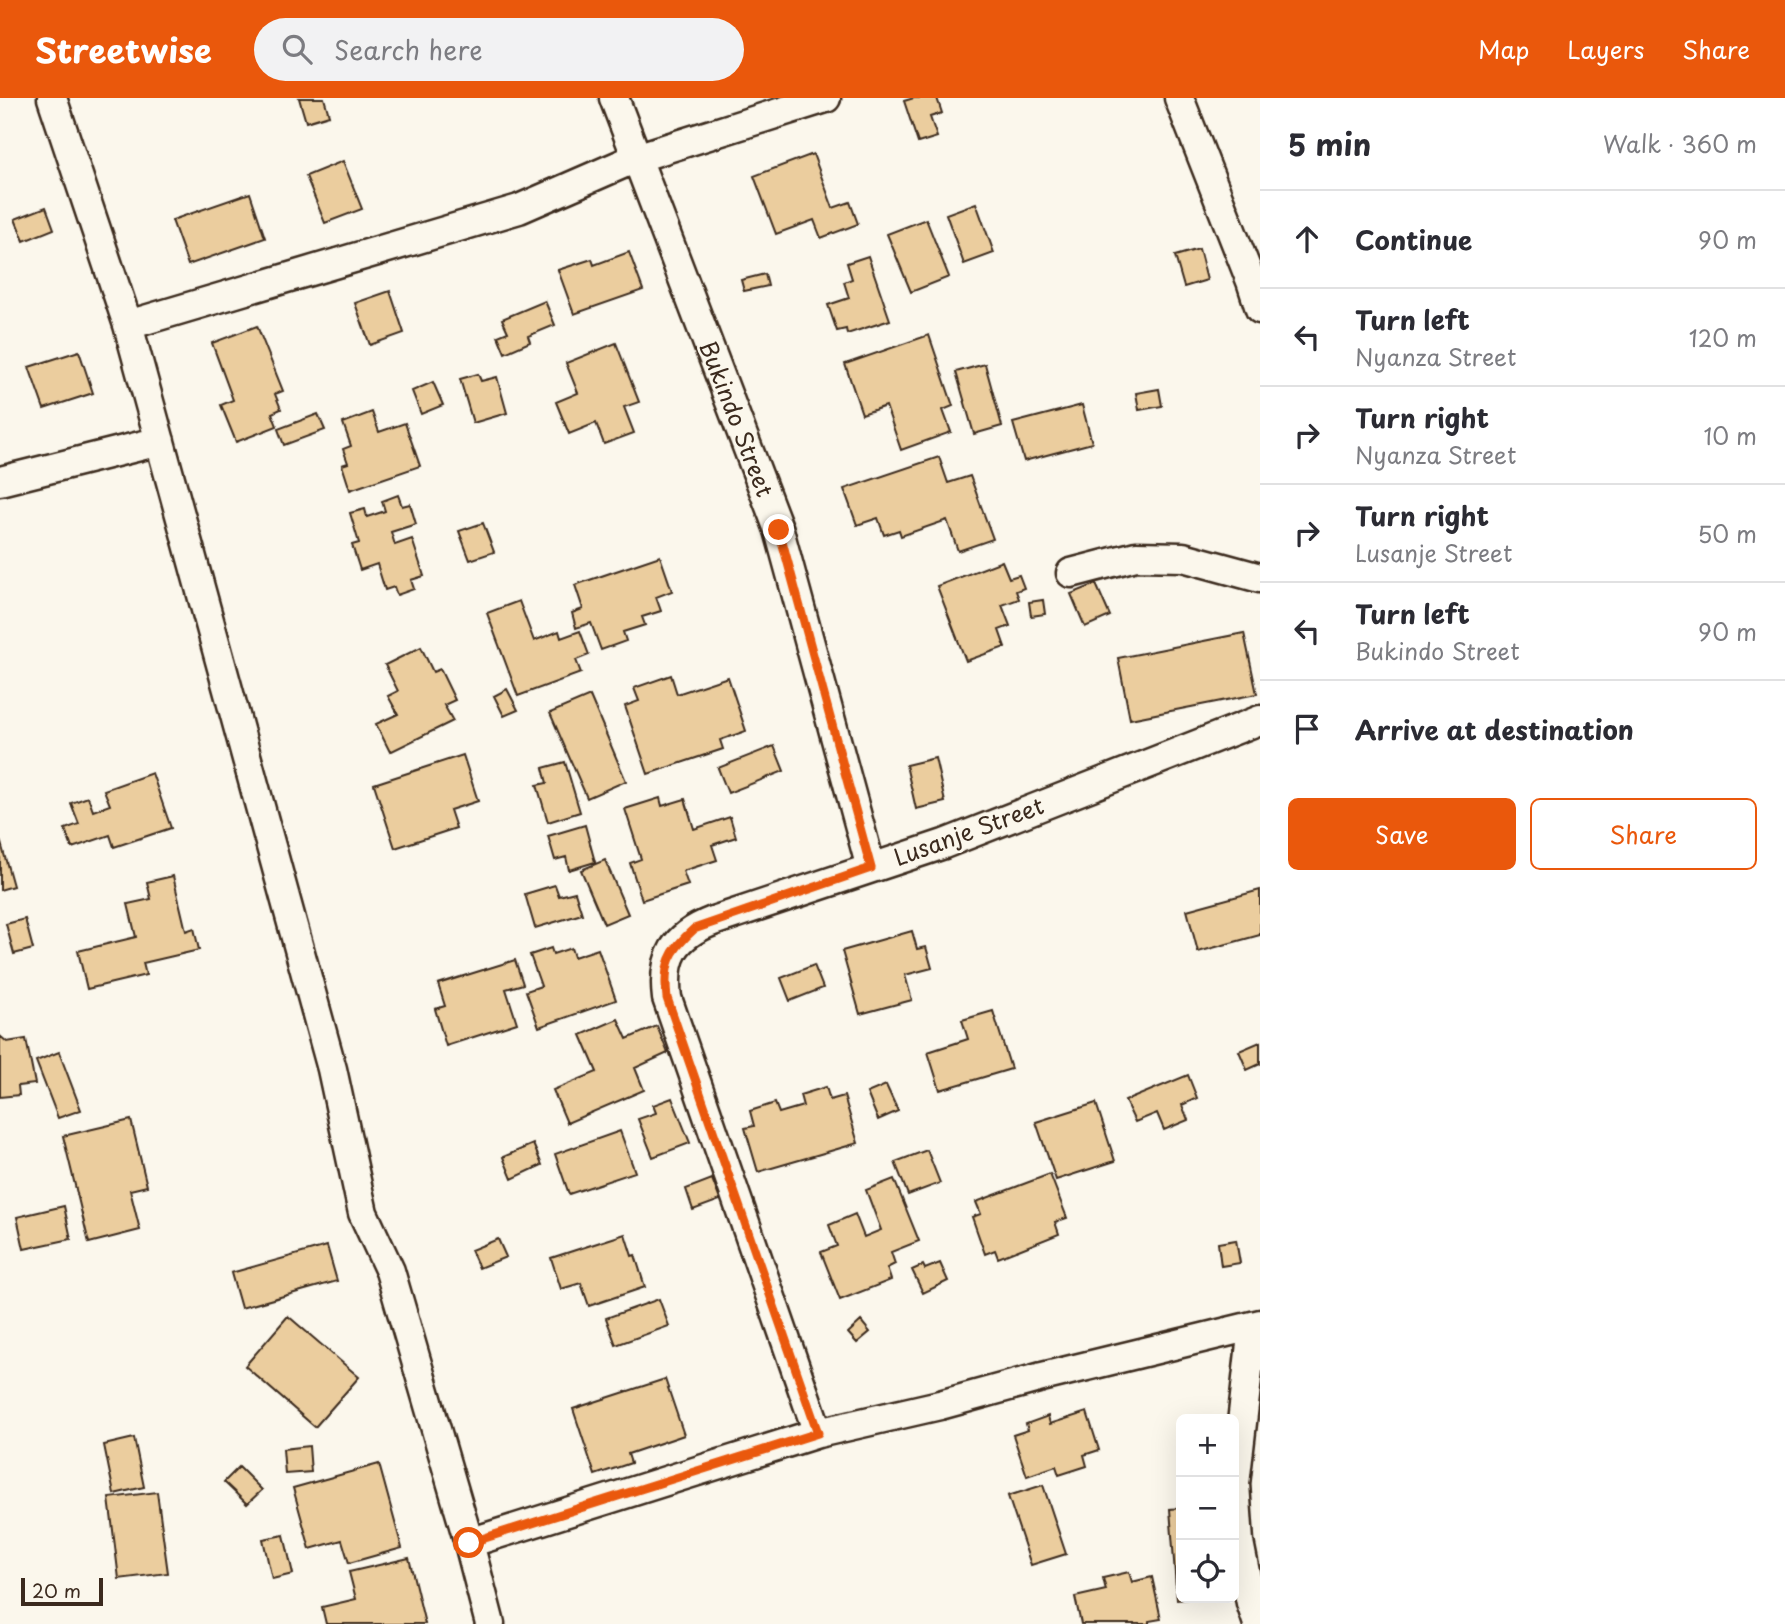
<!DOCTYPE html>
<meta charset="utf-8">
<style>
:root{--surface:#fff;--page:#f2f2f3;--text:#2b2b33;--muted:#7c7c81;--line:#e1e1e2;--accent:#ea580c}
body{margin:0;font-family:"Playpen Sans",sans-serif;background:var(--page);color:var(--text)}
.controls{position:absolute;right:21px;bottom:21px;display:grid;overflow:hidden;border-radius:10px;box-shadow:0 7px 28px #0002}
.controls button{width:63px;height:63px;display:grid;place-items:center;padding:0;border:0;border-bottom:2px solid var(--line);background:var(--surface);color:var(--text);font:35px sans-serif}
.scale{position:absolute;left:21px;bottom:18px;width:82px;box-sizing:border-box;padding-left:7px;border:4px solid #3b2a1e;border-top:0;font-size:19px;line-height:24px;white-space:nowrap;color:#3b2a1e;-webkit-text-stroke:5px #fbf7ec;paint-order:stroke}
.stop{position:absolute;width:21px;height:21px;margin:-16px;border:5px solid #ea580c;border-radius:50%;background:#fff}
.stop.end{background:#ea580c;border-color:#fff;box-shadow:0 2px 7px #0008}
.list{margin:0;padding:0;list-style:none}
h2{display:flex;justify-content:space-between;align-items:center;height:91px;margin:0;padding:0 28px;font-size:30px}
h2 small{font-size:23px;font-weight:400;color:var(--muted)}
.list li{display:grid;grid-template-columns:46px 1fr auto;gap:21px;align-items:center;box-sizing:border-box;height:98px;padding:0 28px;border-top:2px solid var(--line)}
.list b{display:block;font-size:26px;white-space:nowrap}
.list p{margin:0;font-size:23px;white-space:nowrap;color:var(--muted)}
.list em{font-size:23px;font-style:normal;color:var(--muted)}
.actions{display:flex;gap:14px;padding:21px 28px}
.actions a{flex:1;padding:16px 0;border:2px solid var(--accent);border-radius:10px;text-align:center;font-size:24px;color:var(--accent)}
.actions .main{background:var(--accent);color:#fff}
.icon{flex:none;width:38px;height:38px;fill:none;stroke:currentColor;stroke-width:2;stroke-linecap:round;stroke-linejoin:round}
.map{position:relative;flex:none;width:1260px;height:1526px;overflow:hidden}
header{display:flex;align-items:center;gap:42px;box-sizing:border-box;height:98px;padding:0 35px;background:var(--accent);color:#fff}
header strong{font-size:33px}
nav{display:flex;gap:38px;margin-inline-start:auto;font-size:24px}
.search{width:490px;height:63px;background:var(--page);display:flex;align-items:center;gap:18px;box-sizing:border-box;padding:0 24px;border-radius:38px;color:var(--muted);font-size:26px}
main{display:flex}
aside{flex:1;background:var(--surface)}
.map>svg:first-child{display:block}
.building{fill:#ebcd9e;stroke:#3b2a1e;stroke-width:2}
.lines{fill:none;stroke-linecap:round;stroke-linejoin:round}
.street-casing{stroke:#3b2a1e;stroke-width:33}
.street{stroke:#fbf7ec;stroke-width:28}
.route{stroke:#ea580c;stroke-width:9}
.labels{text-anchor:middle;stroke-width:5;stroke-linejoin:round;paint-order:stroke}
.street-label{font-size:23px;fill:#3b2a1e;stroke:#fbf7ec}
</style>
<header>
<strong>Streetwise</strong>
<div class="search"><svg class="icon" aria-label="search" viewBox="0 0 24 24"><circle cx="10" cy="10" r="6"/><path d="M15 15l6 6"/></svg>Search here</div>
<nav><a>Map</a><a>Layers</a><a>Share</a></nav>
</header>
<main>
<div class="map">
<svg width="1260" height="1526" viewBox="0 0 1260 1526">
<rect width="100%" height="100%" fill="#fbf7ec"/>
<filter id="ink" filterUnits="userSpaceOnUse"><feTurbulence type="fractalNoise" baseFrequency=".0143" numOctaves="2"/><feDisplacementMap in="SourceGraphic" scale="14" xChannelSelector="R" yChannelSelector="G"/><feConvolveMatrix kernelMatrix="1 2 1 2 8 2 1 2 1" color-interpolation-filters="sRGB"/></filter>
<g filter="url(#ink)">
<path class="building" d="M299 0H324L329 17 306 24Z
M914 0H937L942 15 930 19 937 39 918 45 904 3Z
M813 56 833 110 850 104 858 126 821 140 814 122 776 136 754 78Z
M343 63 362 111 325 125 306 78Z
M250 95 265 140 188 167 172 122Z
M976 105 994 155 964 166 946 116Z
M46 109 54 131 24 143 15 121Z
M926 121 949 179 911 194 887 136Z
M1199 151 1207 182 1184 189 1175 158Z
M629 154 643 192 574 216 558 172 592 161 594 167Z
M868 158 890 222 847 236 846 231 837 233 828 207 849 200 844 184 852 181 847 165Z
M765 176 768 188 744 193 741 182Z
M390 193 404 235 370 247 355 205Z
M545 203 555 227 528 238 530 244 505 255 498 238 508 234 502 221Z
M257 228 283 293 275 296 281 311 272 315 277 328 236 344 221 307 233 302 212 245Z
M929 237 953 308 943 312 951 334 901 352 886 308 862 316 845 266Z
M616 245 639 304 624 309 634 335 604 346 596 325 569 336 556 304 578 295 566 265Z
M79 253 93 295 44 311 29 269Z
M985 266 1002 328 974 336 956 274Z
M478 276 481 283 497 279 507 315 473 325 460 281Z
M433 284 443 307 421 316 412 293Z
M1159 291 1162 308 1139 312 1136 295Z
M1082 307 1092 345 1024 363 1013 325Z
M372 314 379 334 405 325 420 368 350 392 342 367 348 365 343 351 351 348 343 325Z
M318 316 325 332 284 347 278 331Z
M939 359 948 385 970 378 993 441 958 453 947 422 901 438 899 432 884 437 878 420 857 427 844 391Z
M398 397 402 408 410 406 416 426 391 434 395 447 412 441 424 478 411 482 414 491 397 497 394 489 385 492 377 466 360 472 352 447 359 445 350 415 365 411 367 419 385 413 382 403Z
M483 425 494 454 470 462 459 433Z
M660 458 672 493 656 499 661 513 642 519 645 527 623 534 626 543 601 552 591 525 576 530 572 515 583 511 575 487Z
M1002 463 1009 480 1019 477 1024 490 1016 493 1019 501 1002 507 1010 528 999 532 1005 549 966 563 937 488Z
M1096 486 1110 518 1085 529 1071 496Z
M1043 502 1045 516 1031 518 1029 504Z
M519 503 534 543 559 533 561 540 580 533 589 557 576 562 581 575 518 598 487 515Z
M1244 535 1257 596 1130 621 1118 560Z
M421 549 433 574 440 571 455 602 444 607 453 623 390 654 376 626 398 616 388 598 398 593 385 567Z
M671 577 677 596 728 579 746 633 720 642 723 651 648 676 625 608 639 603 634 590Z
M507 591 518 612 504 618 494 598Z
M590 598 626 683 587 700 550 615Z
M774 648 784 673 728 695 718 670Z
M463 657 478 703 450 712 456 730 395 750 374 686Z
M935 660 945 704 916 711 906 667Z
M565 664 580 714 548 724 537 687 547 685 543 670Z
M152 675 171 730 114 749 110 737 72 750 65 731 79 726 71 705 88 699 93 713 110 707 104 692Z
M660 700 662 708 685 701 694 731 730 719 736 739 712 747 717 762 683 773 688 787 642 802 630 765 641 761 625 711Z
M585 727 595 764 569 772 566 759 555 762 548 738Z
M1 745 13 788 0 792V746Z
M605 762 628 816 604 826 581 772Z
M173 778 186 833 194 830 199 852 143 865 146 877 87 891 78 853 136 839 128 806 151 801 147 784Z
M555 787 559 798 575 794 582 816 535 830 525 796Z
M1260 792V837L1198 854 1187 812Z
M25 821 33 851 14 856 6 826Z
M912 833 917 851 926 849 932 870 905 877 912 902 860 916 842 853Z
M551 850 553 856 571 850 574 859 598 851 616 902 539 929 526 893 541 888 530 857Z
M515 862 523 886 506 891 517 925 446 948 435 911 445 908 438 886Z
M814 867 823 890 790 903 781 880Z
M993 913 1011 971 940 992 928 954 968 941 962 922Z
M618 921 627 941 657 928 668 955 635 970 644 992 567 1025 553 992 597 974 581 937Z
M0 938 7 944 26 941 35 986 18 988 19 997 0 999Z
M1260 944V966L1247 972 1239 953Z
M59 954 81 1012 58 1020 36 963Z
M1188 977 1197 1000 1182 1007 1188 1022 1164 1032 1157 1015 1135 1024 1125 1003Z
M886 987 898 1013 878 1022 867 995Z
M826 989 830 1002 844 998 858 1045 758 1074 745 1030 754 1028 750 1013 775 1005 779 1015 803 1008 800 997Z
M672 1000 690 1045 653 1059 638 1021 656 1015 653 1007Z
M1096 1005 1115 1063 1056 1082 1036 1024Z
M131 1022 147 1088 130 1092 140 1132 89 1145 63 1038Z
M620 1033 635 1074 569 1096 555 1056Z
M533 1046 542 1067 512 1081 503 1059Z
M927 1052 940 1085 908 1097 895 1064Z
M1050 1076 1067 1120 1055 1124 1059 1136 998 1160 995 1152 985 1156 972 1119 981 1116 976 1104Z
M712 1081 720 1102 693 1112 686 1091Z
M894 1081 919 1143 891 1154 895 1166 887 1170 891 1182 840 1202 821 1154 837 1148 829 1127 855 1116 864 1139 881 1132 866 1092Z
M64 1108 71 1141 24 1151 17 1119Z
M625 1136 632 1158 635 1157 645 1189 589 1208 581 1185 561 1191 551 1160Z
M498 1141 506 1159 479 1170 471 1152Z
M1236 1142 1240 1165 1221 1168 1218 1145Z
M327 1148 337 1183 241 1210 231 1175Z
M940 1165 948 1183 923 1195 912 1172 923 1167 925 1171Z
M659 1201 669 1228 616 1247 606 1220Z
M288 1218 359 1279 315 1329 245 1268Z
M861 1223 870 1234 857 1245 848 1235Z
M665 1281 684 1337 628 1356 631 1365 595 1377 573 1311Z
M1087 1314 1099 1352 1084 1357 1087 1368 1059 1377 1056 1368 1027 1378 1013 1337 1028 1332 1026 1326 1048 1318 1050 1326Z
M134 1340 144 1389 114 1396 104 1347Z
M309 1348 311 1374 285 1376 283 1351Z
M379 1366 402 1450 349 1465 342 1442 310 1451 293 1390Z
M239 1369 262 1392 247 1406 224 1384Z
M1043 1387 1066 1456 1031 1467 1008 1398Z
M157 1394 168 1475 119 1481 109 1400Z
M1181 1410V1500H1200L1177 1502 1170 1411Z
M284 1437 293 1476 272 1481 263 1441Z
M409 1460 425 1526H326L322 1509 356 1501 349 1474Z
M1129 1474 1132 1484 1152 1479 1161 1521 1149 1523V1526H1081L1075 1499 1106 1492 1103 1480Z"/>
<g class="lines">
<g class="street-casing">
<path id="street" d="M52 0 128 227 332 971 363 1115 390 1173 469 1445 490 1526
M614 0 779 432 871 770
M1179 0 1251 183 1260 211
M128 227 519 111 636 60 826 0
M0 383 160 343
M1071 475 1136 458 1183 459 1260 480
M1253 1228 1235 1386 1239 1444 1251 1505 1258 1526
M818 1335 667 900C662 859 674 838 713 823L944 746 1260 622
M469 1445 818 1335 940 1307 1042 1279 1260 1226"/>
</g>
<use href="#street" class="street"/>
</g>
</g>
<g class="lines" filter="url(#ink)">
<path class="route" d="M469 1445 818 1335 667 900C663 867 669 853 694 831L871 770 779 432"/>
</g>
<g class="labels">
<g class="street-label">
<text transform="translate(736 321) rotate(69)" y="8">Bukindo Street</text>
<text transform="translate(969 734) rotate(-20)" y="8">Lusanje Street</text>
</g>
</g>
</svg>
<div class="controls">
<button>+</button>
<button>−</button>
<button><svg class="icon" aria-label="locate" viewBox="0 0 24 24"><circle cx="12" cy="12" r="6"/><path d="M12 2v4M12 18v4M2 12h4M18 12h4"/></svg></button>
</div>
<div class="scale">20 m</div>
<div class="stop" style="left:469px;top:1445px"></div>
<div class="stop end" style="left:779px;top:432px"></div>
</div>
<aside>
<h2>5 min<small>Walk · 360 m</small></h2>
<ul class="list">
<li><svg class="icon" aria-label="ahead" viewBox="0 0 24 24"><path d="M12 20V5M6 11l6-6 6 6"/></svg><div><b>Continue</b></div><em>90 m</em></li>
<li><svg class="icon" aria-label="left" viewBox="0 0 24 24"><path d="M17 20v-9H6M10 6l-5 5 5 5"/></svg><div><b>Turn left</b><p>Nyanza Street</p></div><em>120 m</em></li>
<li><svg class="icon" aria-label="right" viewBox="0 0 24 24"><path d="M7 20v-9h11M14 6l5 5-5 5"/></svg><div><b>Turn right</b><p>Nyanza Street</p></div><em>10 m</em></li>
<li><svg class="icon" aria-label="right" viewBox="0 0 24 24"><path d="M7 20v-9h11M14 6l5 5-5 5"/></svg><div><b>Turn right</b><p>Lusanje Street</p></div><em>50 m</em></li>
<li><svg class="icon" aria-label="left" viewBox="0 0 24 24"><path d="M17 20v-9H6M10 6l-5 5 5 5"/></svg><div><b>Turn left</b><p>Bukindo Street</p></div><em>90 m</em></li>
<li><svg class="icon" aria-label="arrive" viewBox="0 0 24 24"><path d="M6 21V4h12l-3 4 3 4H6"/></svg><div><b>Arrive at destination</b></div></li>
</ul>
<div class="actions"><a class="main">Save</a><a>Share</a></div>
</aside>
</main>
